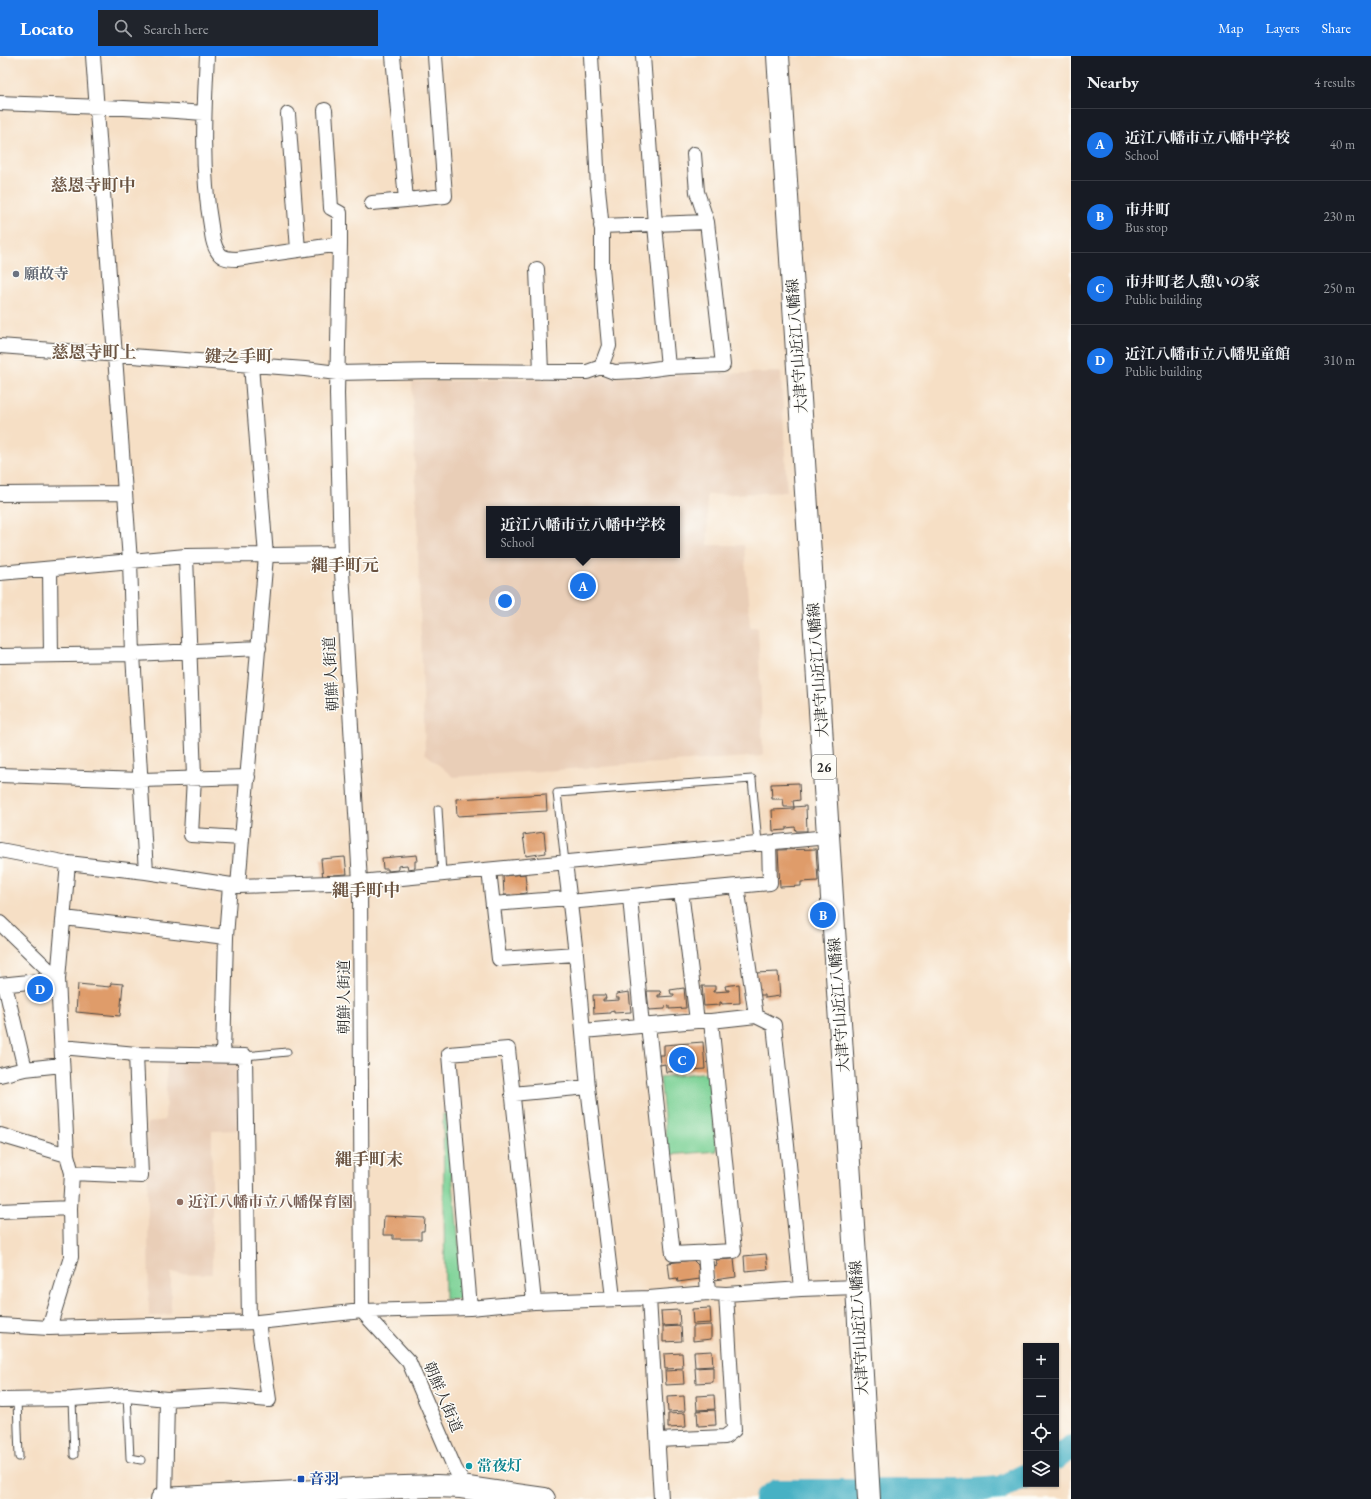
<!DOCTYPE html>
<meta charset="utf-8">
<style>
:root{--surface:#171b24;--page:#20242c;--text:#f1f3f6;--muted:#9ea1a6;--line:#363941;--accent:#1a73e8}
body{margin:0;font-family:"EB Garamond","Noto Serif JP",serif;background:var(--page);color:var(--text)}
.controls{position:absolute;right:12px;bottom:12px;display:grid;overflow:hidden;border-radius:0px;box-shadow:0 1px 3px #0004}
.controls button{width:36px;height:36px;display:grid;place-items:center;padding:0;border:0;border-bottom:1px solid var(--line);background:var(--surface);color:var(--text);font:20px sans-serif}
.you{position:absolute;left:505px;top:545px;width:14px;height:14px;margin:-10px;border:3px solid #fff;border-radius:50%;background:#1a73e8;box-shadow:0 0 0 6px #1a73e833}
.badge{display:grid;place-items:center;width:26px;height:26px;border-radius:50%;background:var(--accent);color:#fff;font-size:13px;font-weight:700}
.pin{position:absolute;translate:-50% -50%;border:2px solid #fff;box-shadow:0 1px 4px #0006}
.popup{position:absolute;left:486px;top:450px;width:194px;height:52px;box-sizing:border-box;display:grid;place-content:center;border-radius:0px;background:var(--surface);filter:drop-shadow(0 1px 3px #0005);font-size:13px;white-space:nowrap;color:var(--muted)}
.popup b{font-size:15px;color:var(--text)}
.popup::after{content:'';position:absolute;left:50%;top:100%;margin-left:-8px;border:8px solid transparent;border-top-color:var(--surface)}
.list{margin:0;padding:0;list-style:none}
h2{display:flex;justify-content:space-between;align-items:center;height:52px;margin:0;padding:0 16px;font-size:17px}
h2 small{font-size:13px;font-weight:400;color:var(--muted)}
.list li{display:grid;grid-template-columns:26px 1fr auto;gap:12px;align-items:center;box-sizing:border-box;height:72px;padding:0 16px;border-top:1px solid var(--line)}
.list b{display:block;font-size:15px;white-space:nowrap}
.list p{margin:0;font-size:13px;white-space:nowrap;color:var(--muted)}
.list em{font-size:13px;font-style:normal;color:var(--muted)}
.icon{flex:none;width:22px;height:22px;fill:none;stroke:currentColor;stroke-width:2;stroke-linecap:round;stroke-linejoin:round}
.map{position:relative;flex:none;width:1071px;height:1443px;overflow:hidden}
header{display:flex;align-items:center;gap:24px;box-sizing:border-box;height:56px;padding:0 20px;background:var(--accent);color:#fff}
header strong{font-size:19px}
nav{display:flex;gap:22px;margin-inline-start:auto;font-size:14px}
.search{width:280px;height:36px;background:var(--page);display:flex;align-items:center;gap:10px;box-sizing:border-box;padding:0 14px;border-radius:0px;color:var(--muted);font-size:15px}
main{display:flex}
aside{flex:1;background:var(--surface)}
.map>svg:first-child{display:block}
.built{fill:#e9ceb7;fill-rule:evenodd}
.green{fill:#7dd296;stroke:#547e60}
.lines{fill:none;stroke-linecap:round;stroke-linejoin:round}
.river{stroke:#46b1c4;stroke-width:24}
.building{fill:#df9c6a}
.service-casing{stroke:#494642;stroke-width:9}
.minor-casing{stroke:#494642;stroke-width:16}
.primary-casing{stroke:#494642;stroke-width:24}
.service{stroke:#fff;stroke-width:7}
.minor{stroke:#fff;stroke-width:14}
.primary{stroke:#fff;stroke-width:22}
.worship-dot{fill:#6b7280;stroke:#fdfcf7;stroke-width:1.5}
.education-dot{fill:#8d6e63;stroke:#fdfcf7;stroke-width:1.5}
.culture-dot{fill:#0f9aa8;stroke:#fdfcf7;stroke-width:1.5}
.transit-dot{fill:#1a4fb4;stroke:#fdfcf7;stroke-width:1.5}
.labels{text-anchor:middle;stroke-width:3;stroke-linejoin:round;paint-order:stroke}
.shield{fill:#fdfcf7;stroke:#6a6a68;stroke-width:1}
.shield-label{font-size:14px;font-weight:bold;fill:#2b2b2b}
.worship-label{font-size:15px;font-weight:bold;fill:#5b616d;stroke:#fdfcf7;text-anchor:start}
.street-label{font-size:15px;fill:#2b2b2b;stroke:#fdfcf7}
.education-label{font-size:15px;font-weight:bold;fill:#785e54;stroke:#fdfcf7;text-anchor:start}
.culture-label{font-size:15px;font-weight:bold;fill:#0d838f;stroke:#fdfcf7;text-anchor:start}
.transit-label{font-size:15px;font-weight:bold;fill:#164399;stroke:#fdfcf7;text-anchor:start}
.quarter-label{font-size:17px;font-weight:bold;fill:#6a5341;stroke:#fdfcf7}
</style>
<header>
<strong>Locato</strong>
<div class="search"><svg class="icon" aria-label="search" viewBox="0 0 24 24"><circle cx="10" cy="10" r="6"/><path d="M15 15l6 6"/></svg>Search here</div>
<nav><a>Map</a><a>Layers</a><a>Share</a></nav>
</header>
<main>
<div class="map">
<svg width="1071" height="1443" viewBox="0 0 1071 1443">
<rect width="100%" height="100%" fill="#fdfcf7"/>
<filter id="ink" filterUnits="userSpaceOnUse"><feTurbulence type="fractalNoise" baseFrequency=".025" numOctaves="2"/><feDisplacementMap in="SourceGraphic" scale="8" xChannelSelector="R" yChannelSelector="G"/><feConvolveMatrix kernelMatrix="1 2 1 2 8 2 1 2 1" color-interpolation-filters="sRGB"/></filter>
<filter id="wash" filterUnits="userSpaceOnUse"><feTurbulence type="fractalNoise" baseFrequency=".012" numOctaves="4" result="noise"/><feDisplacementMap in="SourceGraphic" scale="16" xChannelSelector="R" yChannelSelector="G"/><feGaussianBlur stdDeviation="0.9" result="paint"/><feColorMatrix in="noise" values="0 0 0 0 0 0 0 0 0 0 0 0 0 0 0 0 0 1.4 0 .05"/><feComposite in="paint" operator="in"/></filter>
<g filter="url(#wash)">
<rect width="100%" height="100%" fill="#f6dfc5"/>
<path class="built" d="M781 316 787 436 707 439 708 489H744L750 571H758L763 700 453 721 425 697 412 326ZM489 453H677V499H489Z
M167 1003 234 1004 241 1011 242 1074 212 1075V1218L171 1217V1258L149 1261 147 1067 165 1064Z"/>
<path class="green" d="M709 1016 717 1095 668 1099 660 1021Z
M443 1058H446L464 1238 460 1243H445Z"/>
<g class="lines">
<path class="river" d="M1056 1402 1071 1391
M766 1443 777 1435H963L1000 1432 1026 1419"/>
</g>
<g id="blocks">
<path class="building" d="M799 727 800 744 793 745 794 751H784L783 743H772L771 728Z
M546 738 547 755 457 760 456 743Z
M806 750 807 775H796L795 771 786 772V774L773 775 772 754 794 753V751Z
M544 776 546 797 526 800 523 779Z
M816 793 818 825 801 826V830L780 831 778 794Z
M417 799 418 805H415V812L408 813 407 809 398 810V814L388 815V813H383L382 802Z
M345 801 347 818 333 819V822L323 823 321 803Z
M525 818 527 837 520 838 521 842H511V839H504L503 820Z
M778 916 780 940 765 942V939H756L754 917Z
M111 927 123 928 120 960 76 956 78 928 110 931Z
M739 928 740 947 722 948 721 946H720V949L704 950 702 930H715V934L713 935V936L729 935V934H726L725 930Z
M684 932 686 952 669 953V950L665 951V953L649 954 647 935H660L661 939H658V941L674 940V938H671L670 934Z
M629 936 631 956 614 957V954L610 955V957L594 958 593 939H605L606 943H603V945L619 944V942H616V938Z
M703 986 705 1013 666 1016 665 1008 660 1009 659 999H664V989Z
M384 1160 425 1162 424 1175H421V1183H393V1179H383Z
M766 1198 768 1213 745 1215 744 1200Z
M734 1203 736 1221 714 1224 713 1210 717 1209 716 1204Z
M693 1204 698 1209 700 1223 678 1226 677 1222 670 1223 668 1207Z
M710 1252 711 1267 693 1268 692 1253Z
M679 1254 680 1269 662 1270 661 1255Z
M711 1269V1283L693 1285V1270Z
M681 1270 682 1285 663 1286V1271Z
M712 1295 713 1310 695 1311 694 1296Z
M682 1297 683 1312 665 1313 664 1298Z
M713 1311V1326L696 1327 695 1312Z
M683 1314 684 1328 666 1329 665 1315Z
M714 1339 715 1353 697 1354 696 1340Z
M684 1340 685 1355 668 1356 667 1341Z
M715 1354 716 1369 698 1370 697 1355Z
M685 1357 686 1371 668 1372V1358Z"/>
</g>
</g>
<g filter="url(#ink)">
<use href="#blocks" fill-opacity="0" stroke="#494642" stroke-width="1"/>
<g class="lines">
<g class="service-casing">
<path id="service" d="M438 753 442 818
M565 806 557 737 752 723 758 787
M245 1000 287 996
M127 1339 130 1402 141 1404
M72 1343 74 1399
M17 1344 19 1401"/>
</g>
<g class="minor-casing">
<path id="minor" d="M93 0 130 505 133 598 146 816
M207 0C204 55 201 115 211 170 212 179 213 189 218 196 222 203 230 203 237 203L340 188 337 338 341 498 360 826 362 1255 470 1252 534 1246 649 1242 708 1237 726 1238 801 1233 857 1231
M393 0 406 144 445 140 435 0
M0 47C68 50 136 51 203 57
M325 54 331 152 340 157V188
M288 58 298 194
M694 98 697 136 707 166
M372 147 406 144
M601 170 707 166 723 309 668 311 655 169 643 0
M537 213 541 316
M0 290 305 313 337 317 436 315 587 316 601 311 609 290 602 212V174L598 132 596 91 591 0
M601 311 614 316 638 315 668 311
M0 438 125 437
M186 500 194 721 191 779 242 782
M50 513 51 599
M0 517 186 500 341 498
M0 600 133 598 259 592
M0 719 141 724 248 721
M0 794 68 807 146 816 238 830 360 826 828 781
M565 806 576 898 588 1031 613 1242
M489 814 499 903 576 898
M238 830 266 500 251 309
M681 835 697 965
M630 841 642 970
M569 846 737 830
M493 848 569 842
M64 862 226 881
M0 867 58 923
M0 929 58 923
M5 929 25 1013
M756 960 737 830 770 827 769 787
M648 969 673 1198 734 1195 711 965
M583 975 697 965H711L756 960 774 969 789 1108 801 1233
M62 991 136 998 245 1000 249 1266
M223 1000 226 881 230 829
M0 1019 25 1013 62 1009
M512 1038 588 1031
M0 1079 67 1099
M72 1117 141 1120 136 998
M0 1155 70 1152
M705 1196 708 1237
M649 1242 661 1443
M470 1252 449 998 508 993 534 1246
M0 1269 49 1272 258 1266 362 1255 409 1306 455 1413 460 1421 461 1431
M49 1272 71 1201 70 1152 72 1117 67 1099 58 923 68 807
M0 1344 72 1343 127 1339 167 1343 224 1340 269 1344 258 1266
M658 1384 725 1381 734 1374 726 1238
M165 1443 167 1343"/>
</g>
<g class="primary-casing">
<path id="primary" d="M778 0 857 1231 869 1443
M162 1443 373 1432 436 1430 461 1431 544 1443"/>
</g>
<use href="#service" class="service"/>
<use href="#minor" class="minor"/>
<use href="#primary" class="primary"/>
</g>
</g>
<circle class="worship-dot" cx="16" cy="218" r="4"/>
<circle class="education-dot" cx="180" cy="1146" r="4"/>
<circle class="culture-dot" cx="469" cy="1410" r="4"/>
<rect class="transit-dot" x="297" y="1419" width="8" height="8" rx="2"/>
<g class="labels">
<rect class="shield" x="812" y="699" width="24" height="24" rx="3"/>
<g class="shield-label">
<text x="824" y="716">26</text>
</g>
<g class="worship-label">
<text x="24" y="223">願故寺</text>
</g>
<g class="street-label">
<text transform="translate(797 290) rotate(-94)" y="5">大津守山近江八幡線</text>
<text transform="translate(818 614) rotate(-94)" y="5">大津守山近江八幡線</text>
<text transform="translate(331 618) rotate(-93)" y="5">朝鮮人街道</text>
<text transform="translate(344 941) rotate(-90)" y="5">朝鮮人街道</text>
<text transform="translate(839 949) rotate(-94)" y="5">大津守山近江八幡線</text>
<text transform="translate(859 1272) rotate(-93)" y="5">大津守山近江八幡線</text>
<text transform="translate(443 1341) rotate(67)" y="5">朝鮮人街道</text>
</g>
<g class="education-label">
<text x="188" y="1151">近江八幡市立八幡保育園</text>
</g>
<g class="culture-label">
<text x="477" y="1415">常夜灯</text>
</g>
<g class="transit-label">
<text x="309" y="1428">音羽</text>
</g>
<g class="quarter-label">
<text x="93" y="135">慈恩寺町中</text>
<text x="94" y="302">慈恩寺町上</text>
<text x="239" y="306">鍵之手町</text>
<text x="345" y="515">縄手町元</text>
<text x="366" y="840">縄手町中</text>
<text x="369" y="1109">縄手町末</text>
</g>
</g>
</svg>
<div class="controls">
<button>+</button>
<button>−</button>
<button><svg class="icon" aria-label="locate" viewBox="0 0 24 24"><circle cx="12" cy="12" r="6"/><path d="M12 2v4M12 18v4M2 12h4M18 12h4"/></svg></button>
<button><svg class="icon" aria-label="layers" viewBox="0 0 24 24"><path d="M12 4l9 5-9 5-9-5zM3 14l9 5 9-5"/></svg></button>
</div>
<div class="you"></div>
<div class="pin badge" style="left:583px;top:530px">A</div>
<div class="popup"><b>近江八幡市立八幡中学校</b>School</div>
<div class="pin badge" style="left:823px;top:859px">B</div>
<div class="pin badge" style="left:682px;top:1004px">C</div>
<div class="pin badge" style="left:40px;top:933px">D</div>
</div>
<aside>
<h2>Nearby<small>4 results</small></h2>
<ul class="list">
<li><span class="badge">A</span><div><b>近江八幡市立八幡中学校</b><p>School</p></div><em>40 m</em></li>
<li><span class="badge">B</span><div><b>市井町</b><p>Bus stop</p></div><em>230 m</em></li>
<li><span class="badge">C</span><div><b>市井町老人憩いの家</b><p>Public building</p></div><em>250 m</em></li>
<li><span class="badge">D</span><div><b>近江八幡市立八幡児童館</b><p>Public building</p></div><em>310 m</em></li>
</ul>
</aside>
</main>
